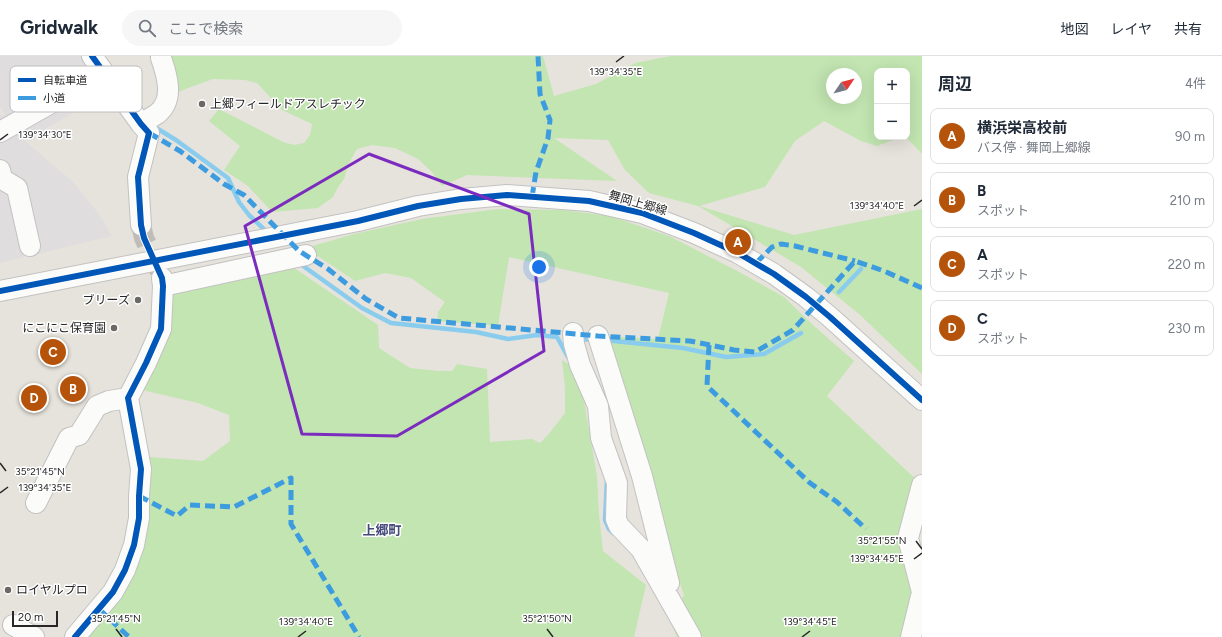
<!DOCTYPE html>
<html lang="ja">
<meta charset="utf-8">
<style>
:root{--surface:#fff;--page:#f6f6f7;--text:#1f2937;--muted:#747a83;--line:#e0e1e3;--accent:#b45309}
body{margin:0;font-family:Figtree,"Noto Sans JP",sans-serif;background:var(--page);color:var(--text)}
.controls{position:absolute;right:12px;top:12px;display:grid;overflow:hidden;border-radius:8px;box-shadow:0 4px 16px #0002}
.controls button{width:36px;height:36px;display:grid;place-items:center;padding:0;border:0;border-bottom:1px solid var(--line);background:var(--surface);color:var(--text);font:20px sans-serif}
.compass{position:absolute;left:826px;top:12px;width:36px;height:36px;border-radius:50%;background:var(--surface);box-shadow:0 4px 16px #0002;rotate:55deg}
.scale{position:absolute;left:12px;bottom:10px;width:46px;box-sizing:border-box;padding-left:4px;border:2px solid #272727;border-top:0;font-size:11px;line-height:14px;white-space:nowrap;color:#272727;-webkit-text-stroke:3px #fff;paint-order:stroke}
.you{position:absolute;left:539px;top:211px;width:14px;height:14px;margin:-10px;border:3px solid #fff;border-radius:50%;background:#1a73e8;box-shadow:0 0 0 6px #1a73e833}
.badge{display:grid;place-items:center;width:26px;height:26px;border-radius:50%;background:var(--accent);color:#fff;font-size:13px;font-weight:700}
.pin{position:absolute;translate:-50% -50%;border:2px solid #fff;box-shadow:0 1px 4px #0006}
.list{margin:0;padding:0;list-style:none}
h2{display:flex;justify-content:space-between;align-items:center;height:52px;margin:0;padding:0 16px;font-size:17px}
h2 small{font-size:13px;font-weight:400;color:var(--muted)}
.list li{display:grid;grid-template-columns:26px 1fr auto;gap:12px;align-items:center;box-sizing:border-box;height:56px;margin:0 8px 8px;padding:0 8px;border:1px solid var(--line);border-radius:8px}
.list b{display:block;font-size:15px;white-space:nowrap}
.list p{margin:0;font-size:13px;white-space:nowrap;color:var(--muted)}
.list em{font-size:13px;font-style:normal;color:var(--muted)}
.icon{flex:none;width:22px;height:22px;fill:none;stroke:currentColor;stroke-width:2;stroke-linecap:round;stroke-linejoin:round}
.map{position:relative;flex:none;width:922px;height:581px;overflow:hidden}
header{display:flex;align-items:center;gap:24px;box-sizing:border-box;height:56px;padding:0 20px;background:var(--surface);border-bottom:1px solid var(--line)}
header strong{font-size:19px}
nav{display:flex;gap:22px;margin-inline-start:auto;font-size:14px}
.search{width:280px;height:36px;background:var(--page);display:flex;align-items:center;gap:10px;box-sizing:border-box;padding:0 14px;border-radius:22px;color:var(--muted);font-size:15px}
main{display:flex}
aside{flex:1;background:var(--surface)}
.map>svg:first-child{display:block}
.industrial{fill:#e0dddf}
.green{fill:#c2e5b1;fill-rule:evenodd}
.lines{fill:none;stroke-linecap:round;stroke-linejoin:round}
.stream{stroke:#89ccee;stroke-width:4.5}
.minor-tunnel{stroke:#c0bdb8;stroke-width:20;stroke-dasharray:20 10;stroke-linecap:butt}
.minor-casing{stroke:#c3c2c2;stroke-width:22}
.minor{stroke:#fbfbfa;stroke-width:20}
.quiet{stroke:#3d9ce0;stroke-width:5;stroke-dasharray:10 5;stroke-linecap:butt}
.cycleway-casing{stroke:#fff;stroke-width:8}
.cycleway{stroke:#0057b8;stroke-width:6}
.marked{fill:none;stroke:#7b2cbf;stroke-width:3;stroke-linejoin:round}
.ticks{fill:none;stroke:#272727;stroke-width:1.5}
.poi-dot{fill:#6a6966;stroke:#fff;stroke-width:1.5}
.labels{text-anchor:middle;stroke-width:3;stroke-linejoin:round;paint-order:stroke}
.poi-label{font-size:12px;fill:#272727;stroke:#fff;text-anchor:start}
.street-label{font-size:12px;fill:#272727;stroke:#fff}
.neighbourhood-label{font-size:13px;font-weight:bold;fill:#454a79;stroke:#fff}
.key{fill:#fff;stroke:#bebebe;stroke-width:1}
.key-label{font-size:11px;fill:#272727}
.ticks-label{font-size:10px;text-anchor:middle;fill:#272727;stroke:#fff;stroke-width:3;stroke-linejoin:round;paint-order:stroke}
</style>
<header>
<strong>Gridwalk</strong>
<div class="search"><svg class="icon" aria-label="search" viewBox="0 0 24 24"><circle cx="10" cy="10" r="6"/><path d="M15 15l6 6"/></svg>ここで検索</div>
<nav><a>地図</a><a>レイヤ</a><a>共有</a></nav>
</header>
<main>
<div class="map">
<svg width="922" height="581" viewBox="0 0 922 581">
<rect width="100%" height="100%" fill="#e6e3dc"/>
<path class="industrial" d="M0 0H92L115 32 25 85 73 126 98 157 112 180 0 207V59H5L0 50Z"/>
<path class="green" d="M149 0H543L554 40 596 28 635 7 671 0H922V98L906 81H907V15H877V81H901L877 90 861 85 824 65 795 85 765 131 699 150 794 179 922 153V318L859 258 801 211 698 150 649 137 625 114 608 84 554 82 617 125 467 119 442 130 432 116 418 103 395 92 372 89 357 93 349 107 344 123 338 131 333 141 318 152 272 156 248 130 224 114 240 90 209 65 219 53 283 86 294 89 304 87 310 79 312 68 282 54 257 27 245 24 213 23 188 32 163 43 162 26ZM832 18H856V42H832Z
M498 153 563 154 610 160 669 180 741 217 784 241 814 270 854 305 827 340 922 429 908 482 922 536 912 581H677L670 565 684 539 642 420 598 280 658 283 669 237 509 201 498 270 437 265 438 256 445 246 411 222 385 217 355 225 306 192 354 178 422 163Z
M287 207 378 269 379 292 410 312 439 315H452L457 308 487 313 490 386 532 383 540 387 548 379 565 357V331L562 304 570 309 584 345 597 420 599 459 603 495 646 529 634 581H80L122 538 149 401 203 405 230 385 229 359 198 347 142 334 143 324 168 284 170 239 181 229Z"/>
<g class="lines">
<path class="stream" d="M153 70 176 84 228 122 239 146 249 159 268 177
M299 207 362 252 391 267 476 276 508 283 537 279 557 281 568 301
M839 236 861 213
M578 283 595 284
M604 284 683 292 726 301 764 298 801 277
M607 424 605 464 609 473 613 477"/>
<path class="minor-tunnel" d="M141 169 144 182 162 220"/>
<g class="minor-casing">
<path id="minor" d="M92 0 141 68 149 77 138 121 141 169
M141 68C147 64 152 61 157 58 175 44 167 19 161 2V0
M0 76 67 38
M0 114 2 123 17 132 30 190
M163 230 306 199
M0 235 358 165 418 150 461 143 507 139 589 145 642 157 694 177 738 197 774 218 806 241 830 261 922 344
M573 277 574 288 580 309 598 350 601 382 617 427 616 463 619 470 641 493 691 581
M598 280 642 420 669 527
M36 447 69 382 79 379 97 350 109 345 128 342
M13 569 34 581
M75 581 113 536 125 514 134 489 139 462V440L141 413 128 342 146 307 161 273 163 230 162 222
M911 581 922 536 908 482 922 429"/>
</g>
<use href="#minor" class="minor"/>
<path class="quiet" d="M149 77 180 95 224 128 244 139 299 195 328 213 366 243 399 262 598 280 690 285 734 294 755 296 793 274 855 205 884 215 922 232
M532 141 536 116 548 82 550 64 540 38 538 0
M756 207 772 191 781 188 795 190 855 205
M709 289 707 330 810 427 837 446 866 473
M139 440 177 460 190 449 234 451 291 422V468L359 581
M99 553 129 581"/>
<g class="cycleway-casing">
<path id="cycleway" d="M0 235 358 165 418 150 461 143 507 139 589 145 642 157 694 177 738 197 774 218 806 241 830 261 922 344
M75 581 113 536 125 514 134 489 139 462V440L141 413 128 342 146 307 161 273 163 230 162 222 144 182 141 169 138 121 149 77 141 68 92 0"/>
</g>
<use href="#cycleway" class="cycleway"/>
</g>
<path class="marked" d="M369 98 529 158 544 295 397 380 302 378 245 170Z"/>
<path class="ticks" d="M616 6 624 0M0 84 8 78M914 150 922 144M0 407 6 415M0 437 8 431M916 485 922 493M914 503 922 497M116 573 122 581M547 573 553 581M298 581 306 575M802 581 810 575"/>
<g class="poi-dot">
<circle cx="202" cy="48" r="4"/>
<circle cx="138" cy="244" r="4"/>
<circle cx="114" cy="272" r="4"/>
<circle cx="8" cy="534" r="4"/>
</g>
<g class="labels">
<g class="poi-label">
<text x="210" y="52">上郷フィールドアスレチック</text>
<text x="130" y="248" text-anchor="end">ブリーズ</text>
<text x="106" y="276" text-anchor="end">にこにこ保育園</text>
<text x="16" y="538">ロイヤルプロ</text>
</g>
<g class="street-label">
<text transform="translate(638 147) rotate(16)" y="4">舞岡上郷線</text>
</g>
<g class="neighbourhood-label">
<text x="382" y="479">上郷町</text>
</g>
</g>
<rect x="10" y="10" width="132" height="46" rx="6" class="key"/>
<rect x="18" y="22" width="18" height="4" fill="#0057b8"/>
<rect x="18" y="40" width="18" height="4" fill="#3d9ce0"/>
<g class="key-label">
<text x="43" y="28">自転車道</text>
<text x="43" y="46">小道</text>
</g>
<g class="ticks-label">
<text x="616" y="19">139°34'35"E</text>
<text x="45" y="82">139°34'30"E</text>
<text x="877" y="153">139°34'40"E</text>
<text x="40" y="419">35°21'45"N</text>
<text x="45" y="435">139°34'35"E</text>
<text x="882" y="488">35°21'55"N</text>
<text x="877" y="506">139°34'45"E</text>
<text x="116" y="566">35°21'45"N</text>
<text x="547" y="566">35°21'50"N</text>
<text x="306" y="569">139°34'40"E</text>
<text x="810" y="569">139°34'45"E</text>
</g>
</svg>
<div class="controls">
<button>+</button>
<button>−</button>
</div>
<svg class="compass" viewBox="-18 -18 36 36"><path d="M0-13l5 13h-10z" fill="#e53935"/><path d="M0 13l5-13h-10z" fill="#747a83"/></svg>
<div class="scale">20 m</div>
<div class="you"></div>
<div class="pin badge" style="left:738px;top:186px">A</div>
<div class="pin badge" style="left:73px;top:333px">B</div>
<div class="pin badge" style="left:53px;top:296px">C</div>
<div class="pin badge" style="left:34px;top:342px">D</div>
</div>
<aside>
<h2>周辺<small>4件</small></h2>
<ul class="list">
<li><span class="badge">A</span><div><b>横浜栄高校前</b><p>バス停 · 舞岡上郷線</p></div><em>90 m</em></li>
<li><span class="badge">B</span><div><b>B</b><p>スポット</p></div><em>210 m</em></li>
<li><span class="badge">C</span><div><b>A</b><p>スポット</p></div><em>220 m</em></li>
<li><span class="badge">D</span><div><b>C</b><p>スポット</p></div><em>230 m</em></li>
</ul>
</aside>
</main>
